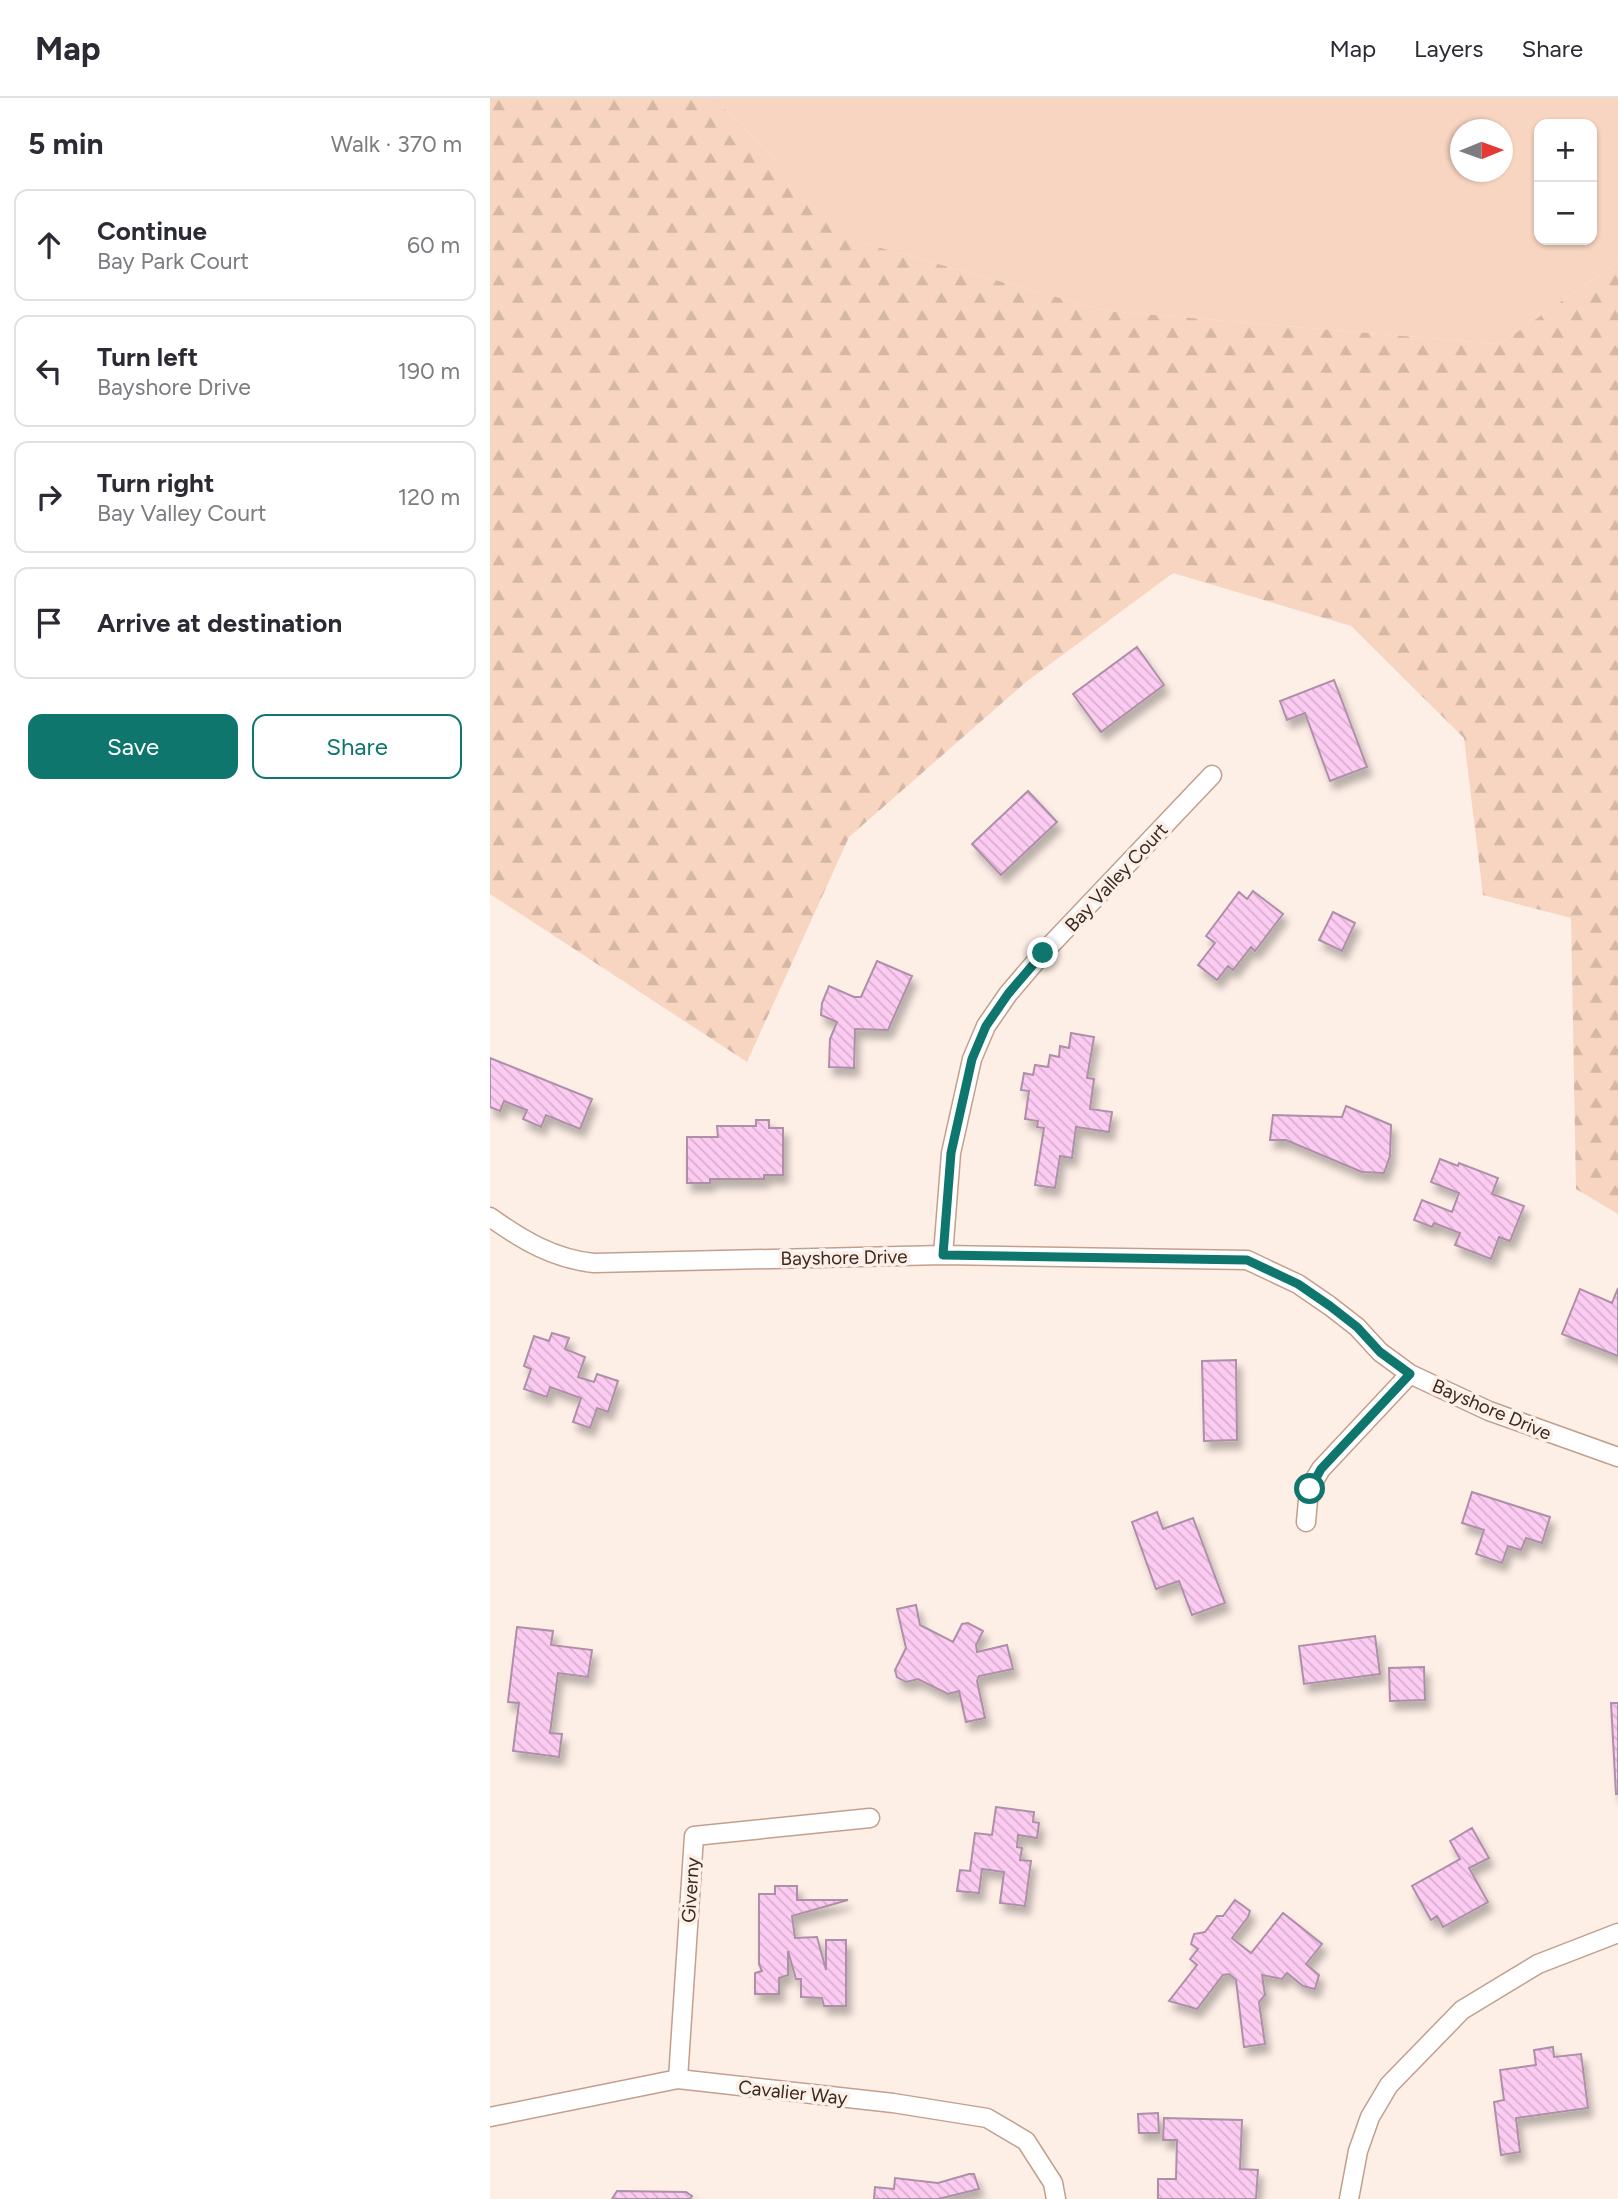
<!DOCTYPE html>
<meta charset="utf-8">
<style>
:root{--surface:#fff;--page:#f2f2f3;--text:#2b2b33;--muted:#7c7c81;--line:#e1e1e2;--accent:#0f766e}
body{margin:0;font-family:Figtree,sans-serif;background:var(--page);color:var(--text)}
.controls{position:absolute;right:21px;top:21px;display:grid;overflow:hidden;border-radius:14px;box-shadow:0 2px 5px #0004}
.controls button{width:63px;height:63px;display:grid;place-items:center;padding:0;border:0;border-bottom:2px solid var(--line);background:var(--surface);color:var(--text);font:35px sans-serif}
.compass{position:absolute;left:960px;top:21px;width:63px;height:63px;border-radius:50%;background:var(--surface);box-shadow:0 2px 5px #0004;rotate:89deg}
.stop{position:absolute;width:21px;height:21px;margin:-16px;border:5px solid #0f766e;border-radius:50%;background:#fff}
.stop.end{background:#0f766e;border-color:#fff;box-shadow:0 2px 7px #0008}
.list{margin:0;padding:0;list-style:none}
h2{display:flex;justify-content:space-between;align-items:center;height:91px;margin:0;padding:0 28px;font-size:30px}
h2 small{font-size:23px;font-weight:400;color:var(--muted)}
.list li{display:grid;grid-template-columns:46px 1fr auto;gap:21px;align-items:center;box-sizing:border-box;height:112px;margin:0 14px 14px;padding:0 14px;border:2px solid var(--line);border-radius:14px}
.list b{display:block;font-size:26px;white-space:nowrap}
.list p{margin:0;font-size:23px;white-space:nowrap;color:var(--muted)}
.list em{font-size:23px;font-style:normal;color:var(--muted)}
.actions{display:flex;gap:14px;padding:21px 28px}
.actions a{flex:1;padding:16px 0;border:2px solid var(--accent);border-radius:14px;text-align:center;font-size:24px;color:var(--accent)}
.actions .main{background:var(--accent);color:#fff}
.icon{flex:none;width:38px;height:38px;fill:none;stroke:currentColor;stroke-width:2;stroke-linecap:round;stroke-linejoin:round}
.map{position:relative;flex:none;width:1128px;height:2101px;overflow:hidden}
header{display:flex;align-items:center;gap:42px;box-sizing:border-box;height:98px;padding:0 35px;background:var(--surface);border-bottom:2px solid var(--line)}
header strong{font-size:33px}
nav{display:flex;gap:38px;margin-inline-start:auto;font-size:24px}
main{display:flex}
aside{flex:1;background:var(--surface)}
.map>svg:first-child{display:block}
.green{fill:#f8d5c0;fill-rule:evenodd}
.forest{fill:url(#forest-firs)}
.building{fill:url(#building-back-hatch);stroke:#ad90a7;stroke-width:2;filter:url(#shadow)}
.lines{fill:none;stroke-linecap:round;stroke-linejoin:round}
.minor-casing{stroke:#c1a08d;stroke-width:21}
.minor{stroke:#fff;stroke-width:18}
.route{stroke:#0f766e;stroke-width:9}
.labels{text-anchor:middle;stroke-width:7;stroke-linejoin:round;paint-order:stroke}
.street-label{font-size:19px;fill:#372a22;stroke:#fdeee6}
</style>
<header>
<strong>Map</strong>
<nav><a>Map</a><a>Layers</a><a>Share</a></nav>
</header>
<main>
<aside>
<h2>5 min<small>Walk · 370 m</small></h2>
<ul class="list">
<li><svg class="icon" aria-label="ahead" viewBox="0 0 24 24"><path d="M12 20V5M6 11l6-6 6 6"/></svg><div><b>Continue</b><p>Bay Park Court</p></div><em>60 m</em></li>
<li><svg class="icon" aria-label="left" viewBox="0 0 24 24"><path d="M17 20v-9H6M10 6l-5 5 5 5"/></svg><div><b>Turn left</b><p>Bayshore Drive</p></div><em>190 m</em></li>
<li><svg class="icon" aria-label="right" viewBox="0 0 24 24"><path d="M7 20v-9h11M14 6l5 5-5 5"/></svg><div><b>Turn right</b><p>Bay Valley Court</p></div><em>120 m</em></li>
<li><svg class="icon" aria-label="arrive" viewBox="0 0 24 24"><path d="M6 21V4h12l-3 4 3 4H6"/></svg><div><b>Arrive at destination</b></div></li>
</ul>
<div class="actions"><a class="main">Save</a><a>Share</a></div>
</aside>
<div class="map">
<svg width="1128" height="2101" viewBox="0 0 1128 2101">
<defs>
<pattern id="forest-firs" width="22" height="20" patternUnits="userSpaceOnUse" patternTransform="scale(1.75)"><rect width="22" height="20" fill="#f8d5c0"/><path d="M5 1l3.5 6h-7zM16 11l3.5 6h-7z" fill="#d5b7a5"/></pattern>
<pattern id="building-back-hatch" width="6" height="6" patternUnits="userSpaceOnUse" patternTransform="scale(1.75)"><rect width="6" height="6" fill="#fccbf2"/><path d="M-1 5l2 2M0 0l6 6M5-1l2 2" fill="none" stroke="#d9aecf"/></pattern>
<filter id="shadow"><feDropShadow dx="4.5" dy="8" stdDeviation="3.5" flood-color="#0004"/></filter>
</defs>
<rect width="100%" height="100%" fill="#fdeee6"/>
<path class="green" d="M223 0H1128V164L1010 246 617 213 373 145ZM1049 26H1102V142H1049ZM970 32H1012V74H970Z"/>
<path class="forest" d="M0 0H223L373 145 617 213 1010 246 1128 164V1116L1086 1091 1081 820 993 797 974 640 861 528 683 475 536 584 359 739 257 964 0 796Z"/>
<path class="building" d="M647 549 674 587 611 634 583 596Z
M844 582 877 669 840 683 815 615 797 622 790 603Z
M538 693 567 724 511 777 482 746Z
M763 793 793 816 765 853 761 849 743 872 738 868 727 882 708 867 725 845 716 838 749 794 757 801Z
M843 814 865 825 852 853 829 842Z
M387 863 422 878 398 932 365 931 364 970 339 969 340 941 347 924 331 917 332 905 339 888 364 899H371Z
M581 935 604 939 597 980 604 981 600 1011 622 1014 619 1034 586 1029 582 1060 570 1058 565 1090 545 1087 554 1030 547 1029 548 1023 535 1021 539 993 531 992 534 975 543 977 545 967 558 969 560 957 569 959 570 948 579 950Z
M0 960 102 1001 90 1031 56 1017 51 1029 33 1021 37 1012 14 1003 10 1013 0 1009Z
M856 1008 901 1027 900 1058 894 1075 872 1074 796 1042H780L783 1017 852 1019Z
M266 1022H279V1030H293V1077H274V1081H220V1085H197V1039H228L227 1028H266Z
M950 1061 968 1068 969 1065 1008 1080 1002 1096 1034 1108 1020 1143 1009 1139 1001 1161 965 1147 970 1135 944 1125 942 1129 924 1122 932 1102 962 1114 969 1095 941 1084Z
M1128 1190V1258L1072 1236 1090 1191 1122 1205Z
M62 1235 79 1240 75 1251 95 1259 88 1279 104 1284 107 1276 128 1283 118 1314 107 1310 100 1330 83 1324 91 1300 60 1289 57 1299 34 1291 41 1271 34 1268 44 1238 59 1243Z
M746 1262 747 1342 714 1343 712 1263Z
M982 1394 1060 1419 1052 1445 1036 1440 1031 1452 1018 1448 1012 1465 986 1456 994 1432 972 1425Z
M667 1414 673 1431 703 1420 735 1505 702 1517 689 1483 666 1491 642 1424Z
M426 1507 430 1527 463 1544 472 1526 478 1525 493 1533 486 1547 487 1554 517 1547 523 1571 489 1578 487 1583 495 1620 476 1624 469 1593 458 1596 428 1581 416 1584 407 1579 405 1572 416 1550 407 1511Z
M27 1529 63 1533 61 1547 102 1552 98 1579 68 1575 60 1635 72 1636 69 1659 23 1653 29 1605 18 1604Z
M885 1538 890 1576 814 1586 809 1548Z
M934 1569 935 1602 900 1603 899 1570Z
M1121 1605H1128V1696H1126Z
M506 1709 544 1714 543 1724 549 1725 547 1740 528 1737 527 1749 532 1750 530 1762 541 1763 535 1808 510 1805 514 1774 492 1771 489 1795 467 1793 470 1772 480 1773 485 1735 502 1737Z
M982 1730 999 1760 979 1770 998 1804 953 1829 947 1818 941 1822 922 1788 970 1761 960 1743Z
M285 1788H307V1802H358L302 1818 305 1840 327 1839 336 1872V1842H356V1908H334L332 1900 311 1899V1881H306L298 1853V1877L289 1880V1896H265V1875L272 1873 269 1866V1796H285Z
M745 1802 760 1813 758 1819 742 1840 761 1855 793 1815 832 1846 816 1866 829 1877 825 1891 813 1888 797 1875 792 1881 772 1877 775 1897 769 1904 775 1946 754 1949 746 1882 739 1876 733 1877 707 1911 679 1903 707 1867 700 1861 708 1851 701 1846 704 1836 715 1834 727 1818H733Z
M1063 1949 1064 1959 1091 1956 1098 2010 1026 2020 1030 2054 1011 2057 1004 2004 1014 2002 1010 1972 1046 1967 1044 1952Z
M668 2015 669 2035H649L648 2016Z
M674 2020 752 2022 750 2071 768 2072 766 2101H668V2081H686L687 2042H673Z
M479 2076H484L489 2091 448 2101H384L385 2089 404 2091 405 2080 448 2085Z
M127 2093 196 2094 202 2098 200 2101H122Z"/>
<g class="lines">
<g class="minor-casing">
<path id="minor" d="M0 1119C32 1142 64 1161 104 1165L453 1157 757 1162 808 1186 840 1208 867 1229 890 1254 920 1276 999 1313 1128 1359
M453 1157 461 1055 482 961 496 928 518 896 553 855 722 677
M816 1424 819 1391 831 1371 920 1276
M188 1981 204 1738 380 1720
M0 2019 188 1981 403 2005 497 2020 536 2043 563 2085 566 2101
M859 2101 868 2053 880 2019 899 1987 972 1912 1048 1866 1128 1835"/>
</g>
<use href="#minor" class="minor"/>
</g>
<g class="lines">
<path class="route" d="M553 855 518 896 496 928 482 961 461 1055 453 1157 757 1162 808 1186 840 1208 867 1229 890 1254 920 1276 831 1371 820 1391"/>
</g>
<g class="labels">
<g class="street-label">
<text transform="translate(626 779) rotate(-47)" y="7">Bay Valley Court</text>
<text transform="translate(354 1159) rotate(-1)" y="7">Bayshore Drive</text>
<text transform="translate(1002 1311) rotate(23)" y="7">Bayshore Drive</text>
<text transform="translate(200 1792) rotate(-86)" y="7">Giverny</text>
<text transform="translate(303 1994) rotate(6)" y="7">Cavalier Way</text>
</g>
</g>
</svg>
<div class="controls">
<button>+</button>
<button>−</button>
</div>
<svg class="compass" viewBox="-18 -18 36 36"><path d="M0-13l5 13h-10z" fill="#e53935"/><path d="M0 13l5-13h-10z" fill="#7c7c81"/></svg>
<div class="stop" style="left:820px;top:1391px"></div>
<div class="stop end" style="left:553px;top:855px"></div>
</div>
</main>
